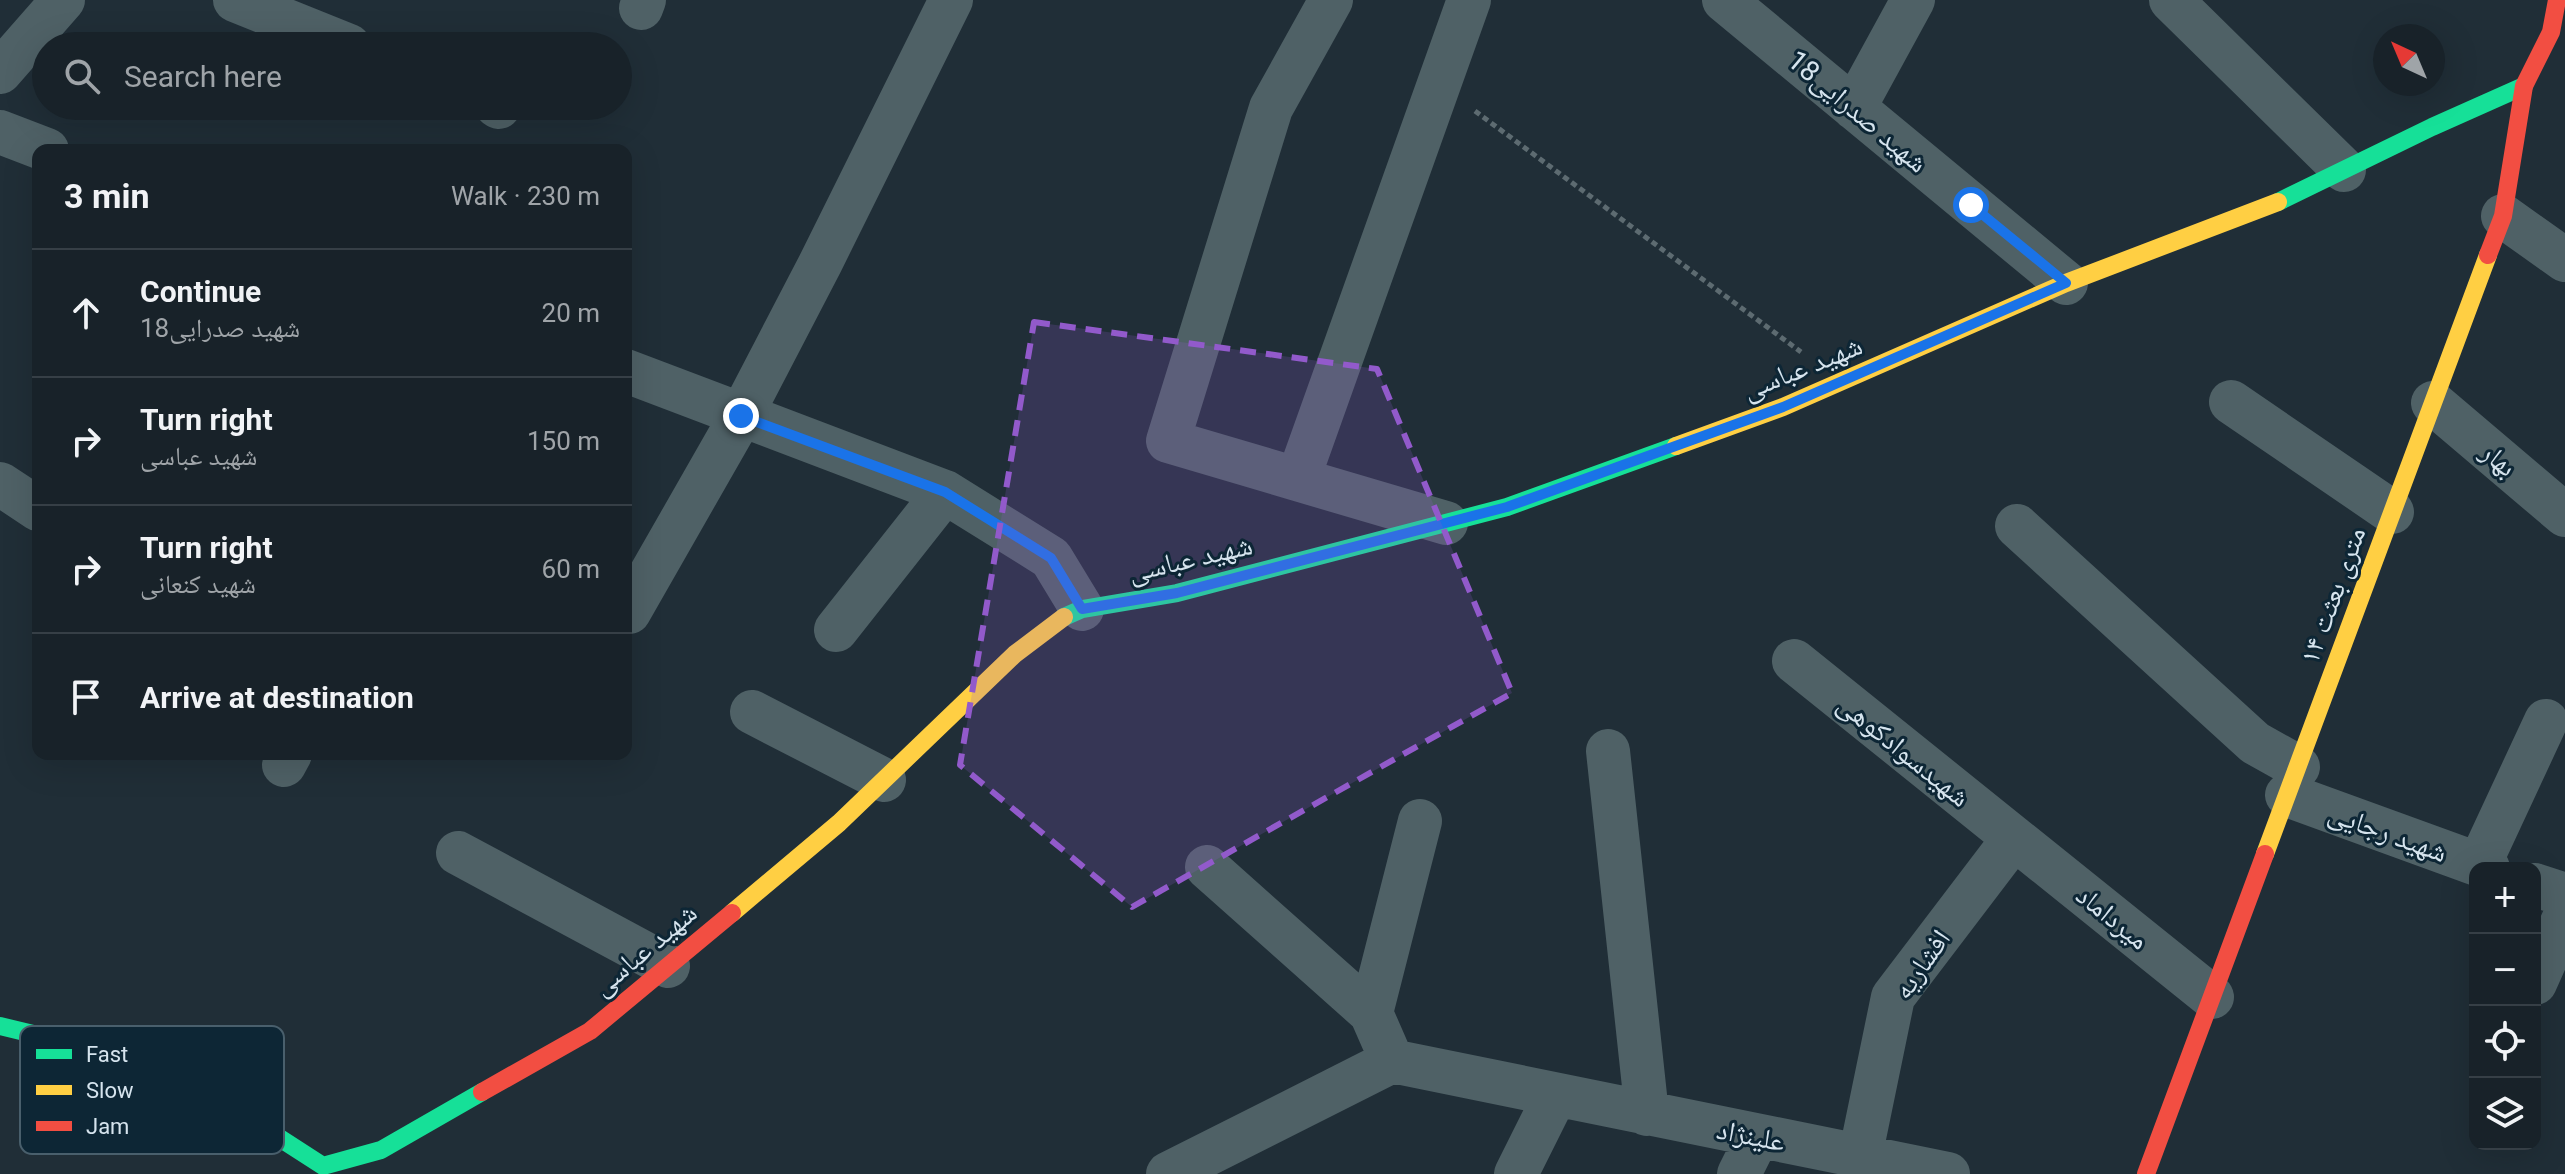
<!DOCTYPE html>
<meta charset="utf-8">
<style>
:root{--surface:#182229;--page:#252f35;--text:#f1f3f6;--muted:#9fa4a8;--line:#363f46}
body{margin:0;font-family:Roboto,"Noto Naskh Arabic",sans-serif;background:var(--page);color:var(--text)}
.controls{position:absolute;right:24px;bottom:24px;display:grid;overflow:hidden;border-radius:16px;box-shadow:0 8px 32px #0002}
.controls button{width:72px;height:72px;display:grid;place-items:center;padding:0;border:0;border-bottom:2px solid var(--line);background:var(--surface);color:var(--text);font:40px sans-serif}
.compass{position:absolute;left:2373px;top:24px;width:72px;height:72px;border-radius:50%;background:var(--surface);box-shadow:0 8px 32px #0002;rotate:316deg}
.stop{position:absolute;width:24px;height:24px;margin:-18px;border:6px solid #1a73e8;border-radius:50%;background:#fff}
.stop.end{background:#1a73e8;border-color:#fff;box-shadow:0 2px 8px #0008}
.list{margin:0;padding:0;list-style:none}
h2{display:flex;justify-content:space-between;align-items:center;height:104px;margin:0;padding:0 32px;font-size:34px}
h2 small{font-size:26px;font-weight:400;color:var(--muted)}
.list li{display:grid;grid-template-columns:52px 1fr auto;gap:24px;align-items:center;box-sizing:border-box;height:128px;padding:0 32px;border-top:2px solid var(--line)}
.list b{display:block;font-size:30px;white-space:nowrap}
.list p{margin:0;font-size:26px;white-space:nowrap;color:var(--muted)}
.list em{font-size:26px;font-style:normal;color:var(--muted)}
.icon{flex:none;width:44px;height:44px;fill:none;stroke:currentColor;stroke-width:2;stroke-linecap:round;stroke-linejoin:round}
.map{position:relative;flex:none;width:2565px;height:1174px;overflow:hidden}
.search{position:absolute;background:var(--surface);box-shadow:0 8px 32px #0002;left:32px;top:32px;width:600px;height:88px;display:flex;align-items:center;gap:20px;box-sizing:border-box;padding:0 28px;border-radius:44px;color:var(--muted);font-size:30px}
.panel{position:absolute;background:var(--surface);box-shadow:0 8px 32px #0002;left:32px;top:144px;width:600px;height:616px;border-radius:16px}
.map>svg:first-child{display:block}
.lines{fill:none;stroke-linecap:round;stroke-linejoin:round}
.path{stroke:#5d6b71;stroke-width:5;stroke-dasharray:6 4;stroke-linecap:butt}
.street{stroke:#4f6166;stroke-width:44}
.fast{stroke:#16e098;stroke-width:18}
.slow{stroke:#ffcf43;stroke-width:18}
.jam{stroke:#f24e42;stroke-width:18}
.route{stroke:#1a73e8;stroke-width:10}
.marked{fill:#925acb;fill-opacity:0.2;stroke:#925acb;stroke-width:6;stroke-dasharray:16 10;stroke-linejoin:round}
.labels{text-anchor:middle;stroke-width:6;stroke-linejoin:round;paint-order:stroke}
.street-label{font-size:28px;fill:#d6e4ee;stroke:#0d2635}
.key{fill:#0d2635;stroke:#495f6c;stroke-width:2}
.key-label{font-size:22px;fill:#d6e4ee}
</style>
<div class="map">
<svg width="2565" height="1174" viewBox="0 0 2565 1174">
<rect width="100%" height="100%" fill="#202e37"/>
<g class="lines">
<path class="path" d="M1475 111 1801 352"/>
<path class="street" d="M235 0 349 46
M1331 0 1271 108 1168 441 1446 523
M1724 0 2066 283
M2171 0 2344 170
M641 8 644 0
M0 72 63 0
M497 106 499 107
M1854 108 1913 0
M0 132 47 150
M2503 216 2565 260
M626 371 945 492 1051 558 1082 609
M2231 402 2392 512
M2433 403 2565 515
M1298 479 1469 0
M0 484 38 509
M2017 526 2255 743 2298 767
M629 612 741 416 821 262 951 0
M836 630 945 492
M1794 661 2212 997
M752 712 884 780
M1608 751 1647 1114
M284 765 290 754
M2287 795 2488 868
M458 853 668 966
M2479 865 2546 721
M1207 867 1371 1013 1392 1061
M2535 885 2565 895
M2535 983 2565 916
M1371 1013 1420 821
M1392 1061 1948 1174
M1860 1157 1893 997 2014 838
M1168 1174 1392 1061
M1516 1174 1555 1096
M1739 1174 1758 1136"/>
<path class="fast" d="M2278 202 2432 127 2524 86
M1064 617 1082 609 1177 593 1507 507 1676 446
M0 1026 149 1062 247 1117 323 1166 381 1150 482 1092"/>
<path class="slow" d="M1676 446 1783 407 2066 283 2278 202
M2265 854 2488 255
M732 913 839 823 1015 654 1064 617"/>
<path class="jam" d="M2488 255 2503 216 2524 86 2551 32 2557 0
M482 1092 590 1031 732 913
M2146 1174 2265 854"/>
</g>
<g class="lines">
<path class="route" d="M741 416 945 492 1051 558 1082 609 1177 593 1507 507 1783 407 2066 283 1971 205"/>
</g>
<path class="marked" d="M1034 322 1377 369 1512 693 1132 907 960 765Z"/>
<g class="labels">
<g class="street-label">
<text transform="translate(1858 111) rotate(40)" y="10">شهید صدرایی18</text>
<text transform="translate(1802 367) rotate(-22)" y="10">شهید عباسی</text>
<text transform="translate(2499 459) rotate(40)" y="10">بهار</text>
<text transform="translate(1190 558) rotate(-13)" y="10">شهید عباسی</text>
<text transform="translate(2332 595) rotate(-70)" y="10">۱۴ متری بعثت</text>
<text transform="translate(1904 750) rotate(39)" y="10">شهیدسوادکوهی</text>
<text transform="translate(2388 832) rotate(20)" y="10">شهید رجایی</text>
<text transform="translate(2113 917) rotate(39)" y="10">میرداماد</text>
<text transform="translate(644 949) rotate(-40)" y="10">شهید عباسی</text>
<text transform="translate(1921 964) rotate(-55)" y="10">افشاریه</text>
<text transform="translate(1751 1135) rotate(11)" y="10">علینژاد</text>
</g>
</g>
<rect x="20" y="1026" width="264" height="128" rx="12" class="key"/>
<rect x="36" y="1049" width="36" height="10" fill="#16e098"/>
<rect x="36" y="1085" width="36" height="10" fill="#ffcf43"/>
<rect x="36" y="1121" width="36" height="10" fill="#f24e42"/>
<g class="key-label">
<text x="86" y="1062">Fast</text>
<text x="86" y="1098">Slow</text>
<text x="86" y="1134">Jam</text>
</g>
</svg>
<div class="controls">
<button>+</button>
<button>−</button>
<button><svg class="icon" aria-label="locate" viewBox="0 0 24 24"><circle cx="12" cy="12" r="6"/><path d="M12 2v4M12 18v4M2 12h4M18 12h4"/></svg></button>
<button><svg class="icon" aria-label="layers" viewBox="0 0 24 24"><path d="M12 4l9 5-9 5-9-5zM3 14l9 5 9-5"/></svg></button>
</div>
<svg class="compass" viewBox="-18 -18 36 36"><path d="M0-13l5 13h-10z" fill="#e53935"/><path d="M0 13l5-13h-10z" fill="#9fa4a8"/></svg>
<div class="stop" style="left:1971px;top:205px"></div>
<div class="stop end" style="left:741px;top:416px"></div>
<div class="search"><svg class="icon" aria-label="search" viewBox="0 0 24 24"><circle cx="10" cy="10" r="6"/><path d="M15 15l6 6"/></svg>Search here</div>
<section class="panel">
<h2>3 min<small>Walk · 230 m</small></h2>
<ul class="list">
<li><svg class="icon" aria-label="ahead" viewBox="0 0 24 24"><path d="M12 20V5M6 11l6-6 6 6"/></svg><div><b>Continue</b><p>شهید صدرایی18</p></div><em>20 m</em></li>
<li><svg class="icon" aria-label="right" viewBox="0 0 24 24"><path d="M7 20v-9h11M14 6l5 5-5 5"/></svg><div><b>Turn right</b><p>شهید عباسی</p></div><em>150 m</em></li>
<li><svg class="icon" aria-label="right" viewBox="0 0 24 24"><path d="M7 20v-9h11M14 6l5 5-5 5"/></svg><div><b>Turn right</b><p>شهید کنعانی</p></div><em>60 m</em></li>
<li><svg class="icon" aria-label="arrive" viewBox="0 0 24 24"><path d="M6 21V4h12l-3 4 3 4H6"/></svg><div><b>Arrive at destination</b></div></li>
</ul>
</section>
</div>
